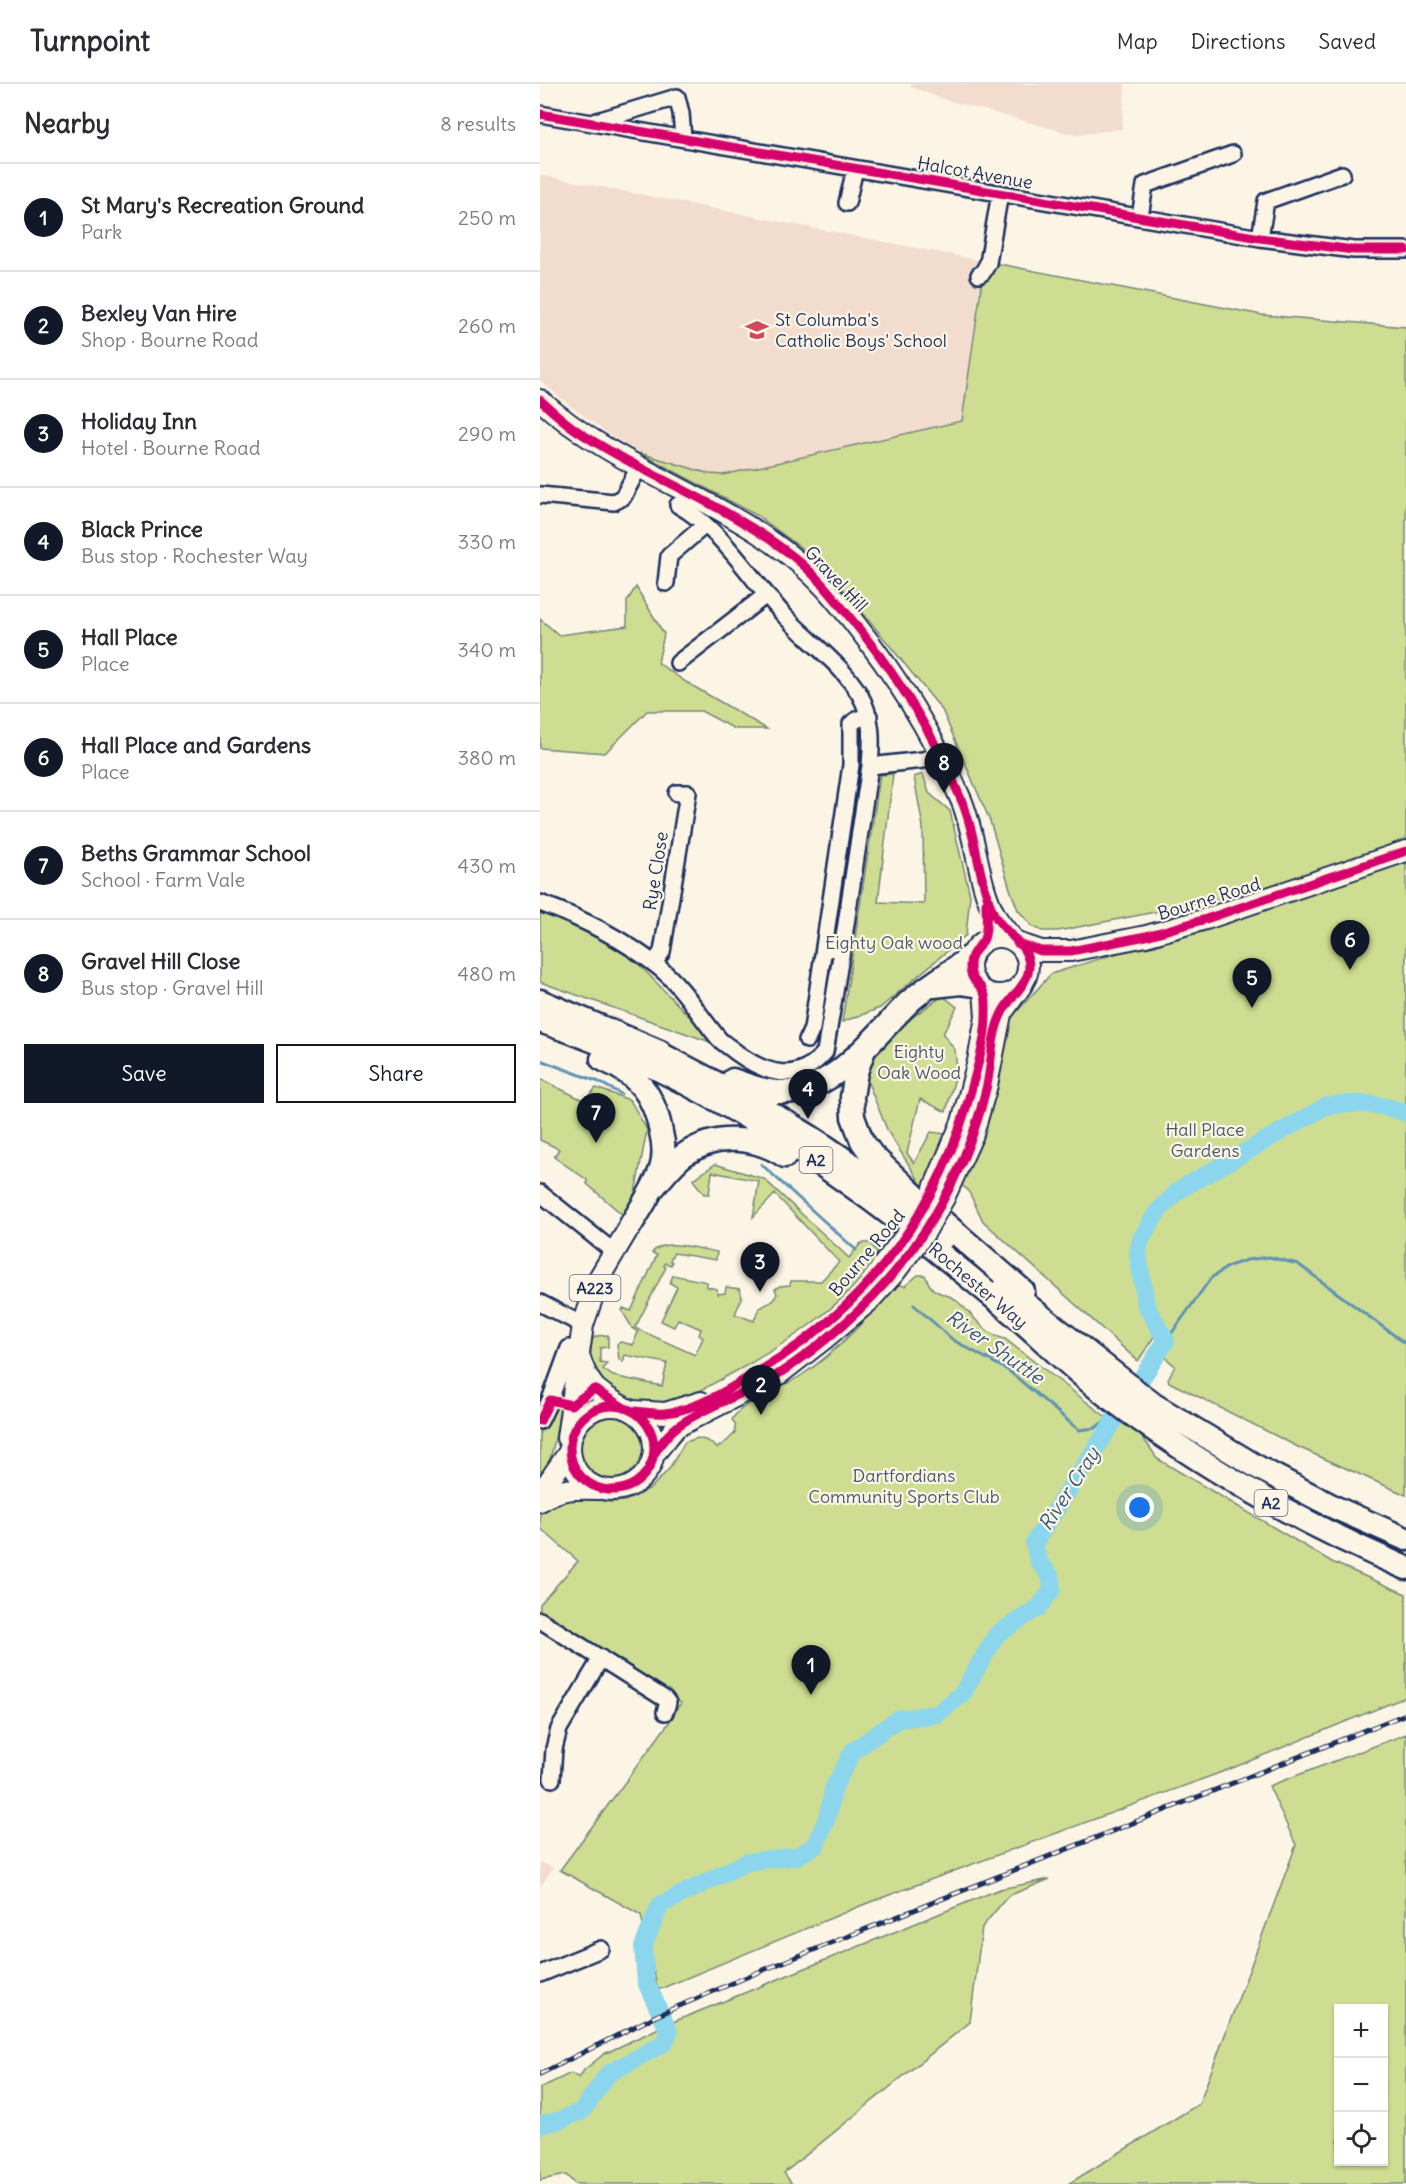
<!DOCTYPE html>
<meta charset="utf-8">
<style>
:root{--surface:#fff;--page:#f2f2f3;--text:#2b2b33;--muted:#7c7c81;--line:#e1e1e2;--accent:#111827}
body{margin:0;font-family:Delius,sans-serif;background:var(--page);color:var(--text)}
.controls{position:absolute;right:18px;bottom:18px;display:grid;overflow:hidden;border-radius:0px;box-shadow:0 2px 4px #0004}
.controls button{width:54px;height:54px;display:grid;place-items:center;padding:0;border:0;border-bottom:2px solid var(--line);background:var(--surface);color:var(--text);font:30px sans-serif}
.you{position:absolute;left:600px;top:1424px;width:21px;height:21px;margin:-15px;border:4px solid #fff;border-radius:50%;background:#1a73e8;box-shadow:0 0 0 9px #1a73e833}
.badge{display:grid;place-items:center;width:39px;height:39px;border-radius:50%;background:var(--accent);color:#fff;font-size:20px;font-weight:700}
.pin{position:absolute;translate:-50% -50px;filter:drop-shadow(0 2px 3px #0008)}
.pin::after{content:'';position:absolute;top:32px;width:21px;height:18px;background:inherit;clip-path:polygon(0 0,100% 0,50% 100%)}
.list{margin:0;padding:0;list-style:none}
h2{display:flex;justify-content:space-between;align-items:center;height:78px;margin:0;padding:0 24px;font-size:26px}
h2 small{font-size:20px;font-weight:400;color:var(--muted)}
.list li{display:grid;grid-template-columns:39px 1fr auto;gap:18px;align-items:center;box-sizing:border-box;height:108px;padding:0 24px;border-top:2px solid var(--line)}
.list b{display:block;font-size:22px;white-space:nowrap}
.list p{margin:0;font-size:20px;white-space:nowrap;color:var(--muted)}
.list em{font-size:20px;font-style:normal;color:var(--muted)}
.actions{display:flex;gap:12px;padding:18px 24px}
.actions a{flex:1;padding:14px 0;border:2px solid var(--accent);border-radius:0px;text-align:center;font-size:21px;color:var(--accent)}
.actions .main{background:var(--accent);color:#fff}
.icon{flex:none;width:33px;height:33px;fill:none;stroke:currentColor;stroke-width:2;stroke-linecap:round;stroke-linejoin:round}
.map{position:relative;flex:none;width:866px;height:2100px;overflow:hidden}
header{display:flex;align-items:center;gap:36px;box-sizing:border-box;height:84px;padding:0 30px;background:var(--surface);border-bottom:2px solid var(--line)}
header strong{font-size:28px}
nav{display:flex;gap:33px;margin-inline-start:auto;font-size:21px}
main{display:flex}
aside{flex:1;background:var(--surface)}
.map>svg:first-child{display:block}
.built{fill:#f2dcce}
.green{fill:#cedd91;stroke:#748678;stroke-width:1.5;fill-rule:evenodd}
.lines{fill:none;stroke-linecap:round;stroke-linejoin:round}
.stream{stroke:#5f93b4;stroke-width:3}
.river{stroke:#8cd6ed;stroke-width:18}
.minor-casing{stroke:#1b2f5e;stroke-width:20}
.major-casing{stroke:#1b2f5e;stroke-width:24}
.highway-casing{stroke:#1b2f5e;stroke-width:27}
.minor{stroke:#fcf5e5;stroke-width:15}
.major{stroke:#fcf5e5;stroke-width:20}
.highway{stroke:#fcf5e5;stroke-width:22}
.rail-casing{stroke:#1b2f5e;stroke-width:5}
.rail{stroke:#fcf5e5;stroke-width:3;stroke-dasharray:9;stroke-linecap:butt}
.major-bridge-casing{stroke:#1b2f5e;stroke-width:24;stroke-linecap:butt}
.major-bridge{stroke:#fcf5e5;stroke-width:20}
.cycleway-casing{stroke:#fcf5e5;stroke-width:13}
.cycleway{stroke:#d6006c;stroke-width:9}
.labels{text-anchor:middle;stroke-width:4.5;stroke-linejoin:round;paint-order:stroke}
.shield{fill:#fcf5e5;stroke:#5e6a86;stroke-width:1.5}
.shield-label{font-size:16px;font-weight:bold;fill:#1b2f5e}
.street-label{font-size:18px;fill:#1b2f5e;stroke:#fcf5e5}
.poi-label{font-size:18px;fill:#1b2f5e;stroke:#fcf5e5;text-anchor:start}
.park-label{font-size:18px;fill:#485a6b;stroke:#fcf5e5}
.water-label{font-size:20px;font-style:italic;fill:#375982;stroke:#fcf5e5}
</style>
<header>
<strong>Turnpoint</strong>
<nav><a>Map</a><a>Directions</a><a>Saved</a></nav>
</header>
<main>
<aside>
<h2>Nearby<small>8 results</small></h2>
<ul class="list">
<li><span class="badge">1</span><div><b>St Mary's Recreation Ground</b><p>Park</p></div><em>250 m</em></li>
<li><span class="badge">2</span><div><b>Bexley Van Hire</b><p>Shop · Bourne Road</p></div><em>260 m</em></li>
<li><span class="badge">3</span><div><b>Holiday Inn</b><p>Hotel · Bourne Road</p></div><em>290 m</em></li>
<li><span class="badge">4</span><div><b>Black Prince</b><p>Bus stop · Rochester Way</p></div><em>330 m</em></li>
<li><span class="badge">5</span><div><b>Hall Place</b><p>Place</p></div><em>340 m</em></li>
<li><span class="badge">6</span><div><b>Hall Place and Gardens</b><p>Place</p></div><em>380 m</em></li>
<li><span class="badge">7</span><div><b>Beths Grammar School</b><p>School · Farm Vale</p></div><em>430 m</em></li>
<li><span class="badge">8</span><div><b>Gravel Hill Close</b><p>Bus stop · Gravel Hill</p></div><em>480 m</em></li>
</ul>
<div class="actions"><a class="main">Save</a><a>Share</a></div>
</aside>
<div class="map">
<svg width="866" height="2100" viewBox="0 0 866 2100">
<rect width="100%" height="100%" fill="#fcf5e5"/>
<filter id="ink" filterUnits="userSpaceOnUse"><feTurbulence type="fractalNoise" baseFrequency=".0167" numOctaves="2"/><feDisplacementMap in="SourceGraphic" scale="12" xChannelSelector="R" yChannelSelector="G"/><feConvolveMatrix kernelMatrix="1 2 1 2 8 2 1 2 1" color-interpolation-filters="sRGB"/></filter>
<g filter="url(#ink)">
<path class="built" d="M371 0H585L582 45 536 51 406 16 371 3Z
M0 91 443 177 422 337 183 391 170 390 100 369 68 350 19 313 0 296Z
M0 1778 13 1784 0 1803Z"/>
<path class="green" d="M454 179 722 231 866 243V757L746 798 656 820 518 847H502L492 842 478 826 470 805 450 737 402 626 297 497 272 472 218 432 100 369 170 390 183 391 422 337 442 197Z
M96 503 124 550 118 579 146 598 227 645H195L161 627H107L65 669 0 664V535L19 551 87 542V517Z
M353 690 338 818 384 820 383 743 374 693 383 690 389 709 410 727 430 811 426 851 340 924 302 938 340 691Z
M866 773V1411L758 1363 629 1298 628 1295 635 1282 627 1275 615 1251 598 1277 443 1137 428 1106 421 1101 431 1078 471 934 511 890 581 868 615 862 749 811Z
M0 825 81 862 176 960 0 898Z
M403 912 417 923 403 950 415 966 417 986 406 1028 380 1015 367 1069 374 1079 391 1048 407 1050 383 1103 348 1048 324 989C342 956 371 932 403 912Z
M0 995 45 1017 56 1004 90 1016 107 1046 95 1109 84 1132 47 1100V1096L14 1073 19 1065 0 1056Z
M175 1080 224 1095 309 1174 321 1159H331L338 1170C308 1222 241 1263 189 1291 168 1302 147 1317 122 1319 100 1322 76 1308 57 1298 52 1284 48 1271 52 1255L57 1252 68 1251V1263L60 1264V1278L67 1279 63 1285 73 1292 122 1302 127 1279 85 1271 83 1278 79 1275 77 1260 81 1258 93 1261 98 1248 93 1245 82 1227 83 1224 91 1227 117 1171 112 1169C123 1153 160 1165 177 1168L176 1176 134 1169 130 1176 132 1178 131 1181 125 1179 124 1182 126 1183 95 1244 155 1271 163 1254 159 1251 161 1245 138 1235 134 1243 121 1237 137 1203 130 1199 133 1191 167 1198V1203L177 1205 178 1210 185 1209 186 1203 200 1205 202 1214 195 1230 214 1237 219 1224 233 1217 237 1210 235 1205 240 1202 250 1201 251 1197H281L299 1178 235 1110 213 1133 219 1097 172 1088 169 1110H164L153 1096Z
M378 1191H385C387 1195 388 1200 392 1204 397 1210 406 1210 413 1214 432 1227 441 1249 465 1255L574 1339C580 1337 587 1338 592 1343 598 1348 614 1367 616 1374L792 1478 866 1510V1613L690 1685 325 1820 118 1906 101 1831 20 1786 128 1640 141 1619 0 1530V1520L38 1477 0 1444V1430L24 1415 47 1414 70 1418 85 1417 111 1404 129 1385 145 1358 158 1354 168 1357 177 1364 188 1356 195 1349V1339L192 1336C199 1319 246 1302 262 1291 298 1267 328 1233 356 1200L365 1202Z
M14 1319 21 1321C17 1339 13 1383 0 1394V1345Z
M37 1364a35 35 0 1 1 70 0a35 35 0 1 1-70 0Z
M866 1650V2100H528L659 2020 756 1761 729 1702ZM798 1924H844V2078H798Z
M510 1795 468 1812 442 1843 430 1938 244 2089 252 2100H35L26 2091 0 2096V2004L31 1989 39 1994 44 1986 64 1970 123 1942 460 1805Z"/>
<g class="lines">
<path class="stream" d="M0 976 59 998 81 1010
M221 1080 316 1166
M374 1221 413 1256 469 1287 539 1346 555 1344 576 1329
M626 1257 671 1194 689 1182 707 1176 729 1173 758 1180 866 1260"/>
<path class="river" d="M0 2041 20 2036 42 2027 68 1990 124 1959 129 1948 106 1898 103 1863 120 1821 207 1778 257 1772 276 1761 288 1731 294 1703 313 1667 358 1635 397 1630 422 1610 457 1550 498 1524 512 1506 511 1493 498 1476 494 1459 626 1257 606 1221 598 1170 601 1155 618 1127 639 1106 786 1022C812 1018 841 1019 866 1029"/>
<g class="minor-casing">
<path id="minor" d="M0 30 720 154 814 166H866
M57 37 137 13 141 29 143 54
M307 119 315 85
M600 133 605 101 693 70
M720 154 726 117 802 90
M439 191 443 188 448 179 460 109
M0 411 74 418 83 413 99 383
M138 421C183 446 210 495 245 532 270 559 301 579 320 611 333 634 332 658 330 682L302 866 284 863 311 681V640L318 635 329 632
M126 499 129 472 165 441
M138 579 226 511
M330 682 383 676 401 671
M0 819C41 834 82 854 117 882 144 903 157 929 179 955 184 960 191 964 197 969 227 991 258 1000 285 968L302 866
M114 879 122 868 148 709H137
M267 956 272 945 284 863
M0 1109 74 1168
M0 1219 43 1241
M0 1337 10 1316 29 1264
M0 1536 125 1615 128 1619 125 1628
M12 1695 14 1665 19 1645 61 1574
M0 1890 61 1865"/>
</g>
<g class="major-casing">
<path id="major" d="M0 316C89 397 217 421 295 515 347 577 391 644 422 718 436 753 438 800 455 831 460 841 468 848 474 856
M430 882a29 29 0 1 1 58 0a29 29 0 1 1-58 0Z
M477 859 501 867H531L606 852 666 835 866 767
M394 1104 422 1038 438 977 446 933 444 907
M404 1114 433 1050 447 1001 461 930 482 901
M39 1272C50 1304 55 1306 83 1323
M30 1364a42 42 0 1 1 84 0a42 42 0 1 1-84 0Z
M94 1327 125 1329 161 1318
M27 1354 43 1241 59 1194 90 1142
M115 1369 136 1343 239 1290 284 1255 329 1217 355 1188
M0 1405 7 1400 29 1368
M0 1417C19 1404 36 1404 59 1405"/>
</g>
<g class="highway-casing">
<path id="highway" d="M394 902 421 899 436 901
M0 917 120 968
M0 937C145 985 279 1071 397 1167 430 1194 465 1221 496 1250 520 1272 544 1295 570 1314 662 1383 761 1439 866 1484
M105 962C161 991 216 1019 269 1052 317 1082 361 1118 404 1153
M324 966 316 988 312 1013 313 1033 322 1057 332 1071 394 1130 483 1207
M62 975C98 991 114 1010 121 1048 124 1060 125 1072 121 1085 114 1105 101 1124 90 1142
M193 996C207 1001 222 1007 237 1008 294 1011 333 953 369 918 388 901 412 888 431 872
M112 1105C122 1094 132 1080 144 1071 175 1049 215 1052 245 1072
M464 1203 614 1321 719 1384 796 1424 866 1455"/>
</g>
<use href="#minor" class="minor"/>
<use href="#major" class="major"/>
<use href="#highway" class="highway"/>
<g class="rail-casing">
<path id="rail" d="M0 1990 116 1932 216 1889 866 1630"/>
</g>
<use href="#rail" class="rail"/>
<g class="major-bridge-casing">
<path id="major-bridge" d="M343 1181 367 1150
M355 1188 385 1148 404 1114"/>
</g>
<use href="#major-bridge" class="major-bridge"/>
<g class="cycleway-casing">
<path id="cycleway" d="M0 30 720 154 814 166H866
M0 316C12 327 25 339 39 348 108 394 189 421 255 474 275 490 292 511 308 531 355 588 395 651 423 720 437 755 438 795 454 830 462 848 489 860 489 882 489 901 468 914 461 931 451 952 452 978 447 1001 432 1067 400 1133 357 1185 327 1223 280 1263 240 1289 208 1310 169 1320 138 1342 128 1349 121 1359 115 1369
M477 859 501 867H531L606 852 666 835 866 767
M30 1364a42 42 0 1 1 84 0a42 42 0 1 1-84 0Z
M94 1327C104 1328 115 1330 125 1329 159 1326 199 1299 228 1281 333 1217 401 1122 432 1003 438 980 446 955 446 931 446 925 447 914 444 909 441 899 430 899 430 882 430 867 439 865 444 855 448 844 446 830 446 819
M0 1337 10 1316 31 1321 54 1305 83 1323"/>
</g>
<use href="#cycleway" class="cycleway"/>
</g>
</g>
<defs>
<g id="school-bare" transform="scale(1.8)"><path d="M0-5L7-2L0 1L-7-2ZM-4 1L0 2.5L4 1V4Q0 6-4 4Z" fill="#d1495b" stroke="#fcf5e5" stroke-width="2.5" paint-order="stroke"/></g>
</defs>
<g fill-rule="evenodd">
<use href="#school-bare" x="217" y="246"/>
</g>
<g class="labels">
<g class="shield">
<rect x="259.5" y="1063" width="33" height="26" rx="4.5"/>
<rect x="29.5" y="1191" width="51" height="26" rx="4.5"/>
<rect x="714.5" y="1406" width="33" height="26" rx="4.5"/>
</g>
<g class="shield-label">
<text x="276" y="1082">A2</text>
<text x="55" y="1210">A223</text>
<text x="731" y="1425">A2</text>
</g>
<g class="street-label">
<text transform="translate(435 89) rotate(10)" y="6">Halcot Avenue</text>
<text transform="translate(296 495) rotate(47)" y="6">Gravel Hill</text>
<text transform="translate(116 787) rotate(-81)" y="6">Rye Close</text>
<text transform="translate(669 815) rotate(-17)" y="6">Bourne Road</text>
<text transform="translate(327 1169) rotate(-50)" y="6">Bourne Road</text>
<text transform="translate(438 1202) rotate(40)" y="6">Rochester Way</text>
</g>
<g class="poi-label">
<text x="235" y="242">St Columba's<tspan x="235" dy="21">Catholic Boys' School</tspan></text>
</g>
<g class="park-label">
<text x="354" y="865">Eighty Oak wood</text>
<text x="379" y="974">Eighty<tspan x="379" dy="21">Oak Wood</tspan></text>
<text x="665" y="1052">Hall Place<tspan x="665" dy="21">Gardens</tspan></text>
<text x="364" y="1398">Dartfordians<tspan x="364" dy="21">Community Sports Club</tspan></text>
</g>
<g class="water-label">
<text transform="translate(455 1263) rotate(35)" y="7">River Shuttle</text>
<text transform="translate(529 1405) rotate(-57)" y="7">River Cray</text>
</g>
</g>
</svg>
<div class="controls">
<button>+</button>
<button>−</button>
<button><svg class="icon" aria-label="locate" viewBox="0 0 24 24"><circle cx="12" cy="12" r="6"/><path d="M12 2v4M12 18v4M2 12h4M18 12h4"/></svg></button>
</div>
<div class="you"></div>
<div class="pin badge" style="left:271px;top:1611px">1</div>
<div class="pin badge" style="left:221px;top:1331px">2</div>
<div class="pin badge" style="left:220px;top:1208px">3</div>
<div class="pin badge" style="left:268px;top:1035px">4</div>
<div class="pin badge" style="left:712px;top:924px">5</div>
<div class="pin badge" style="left:810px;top:886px">6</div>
<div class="pin badge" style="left:56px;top:1059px">7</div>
<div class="pin badge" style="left:404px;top:709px">8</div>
</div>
</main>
